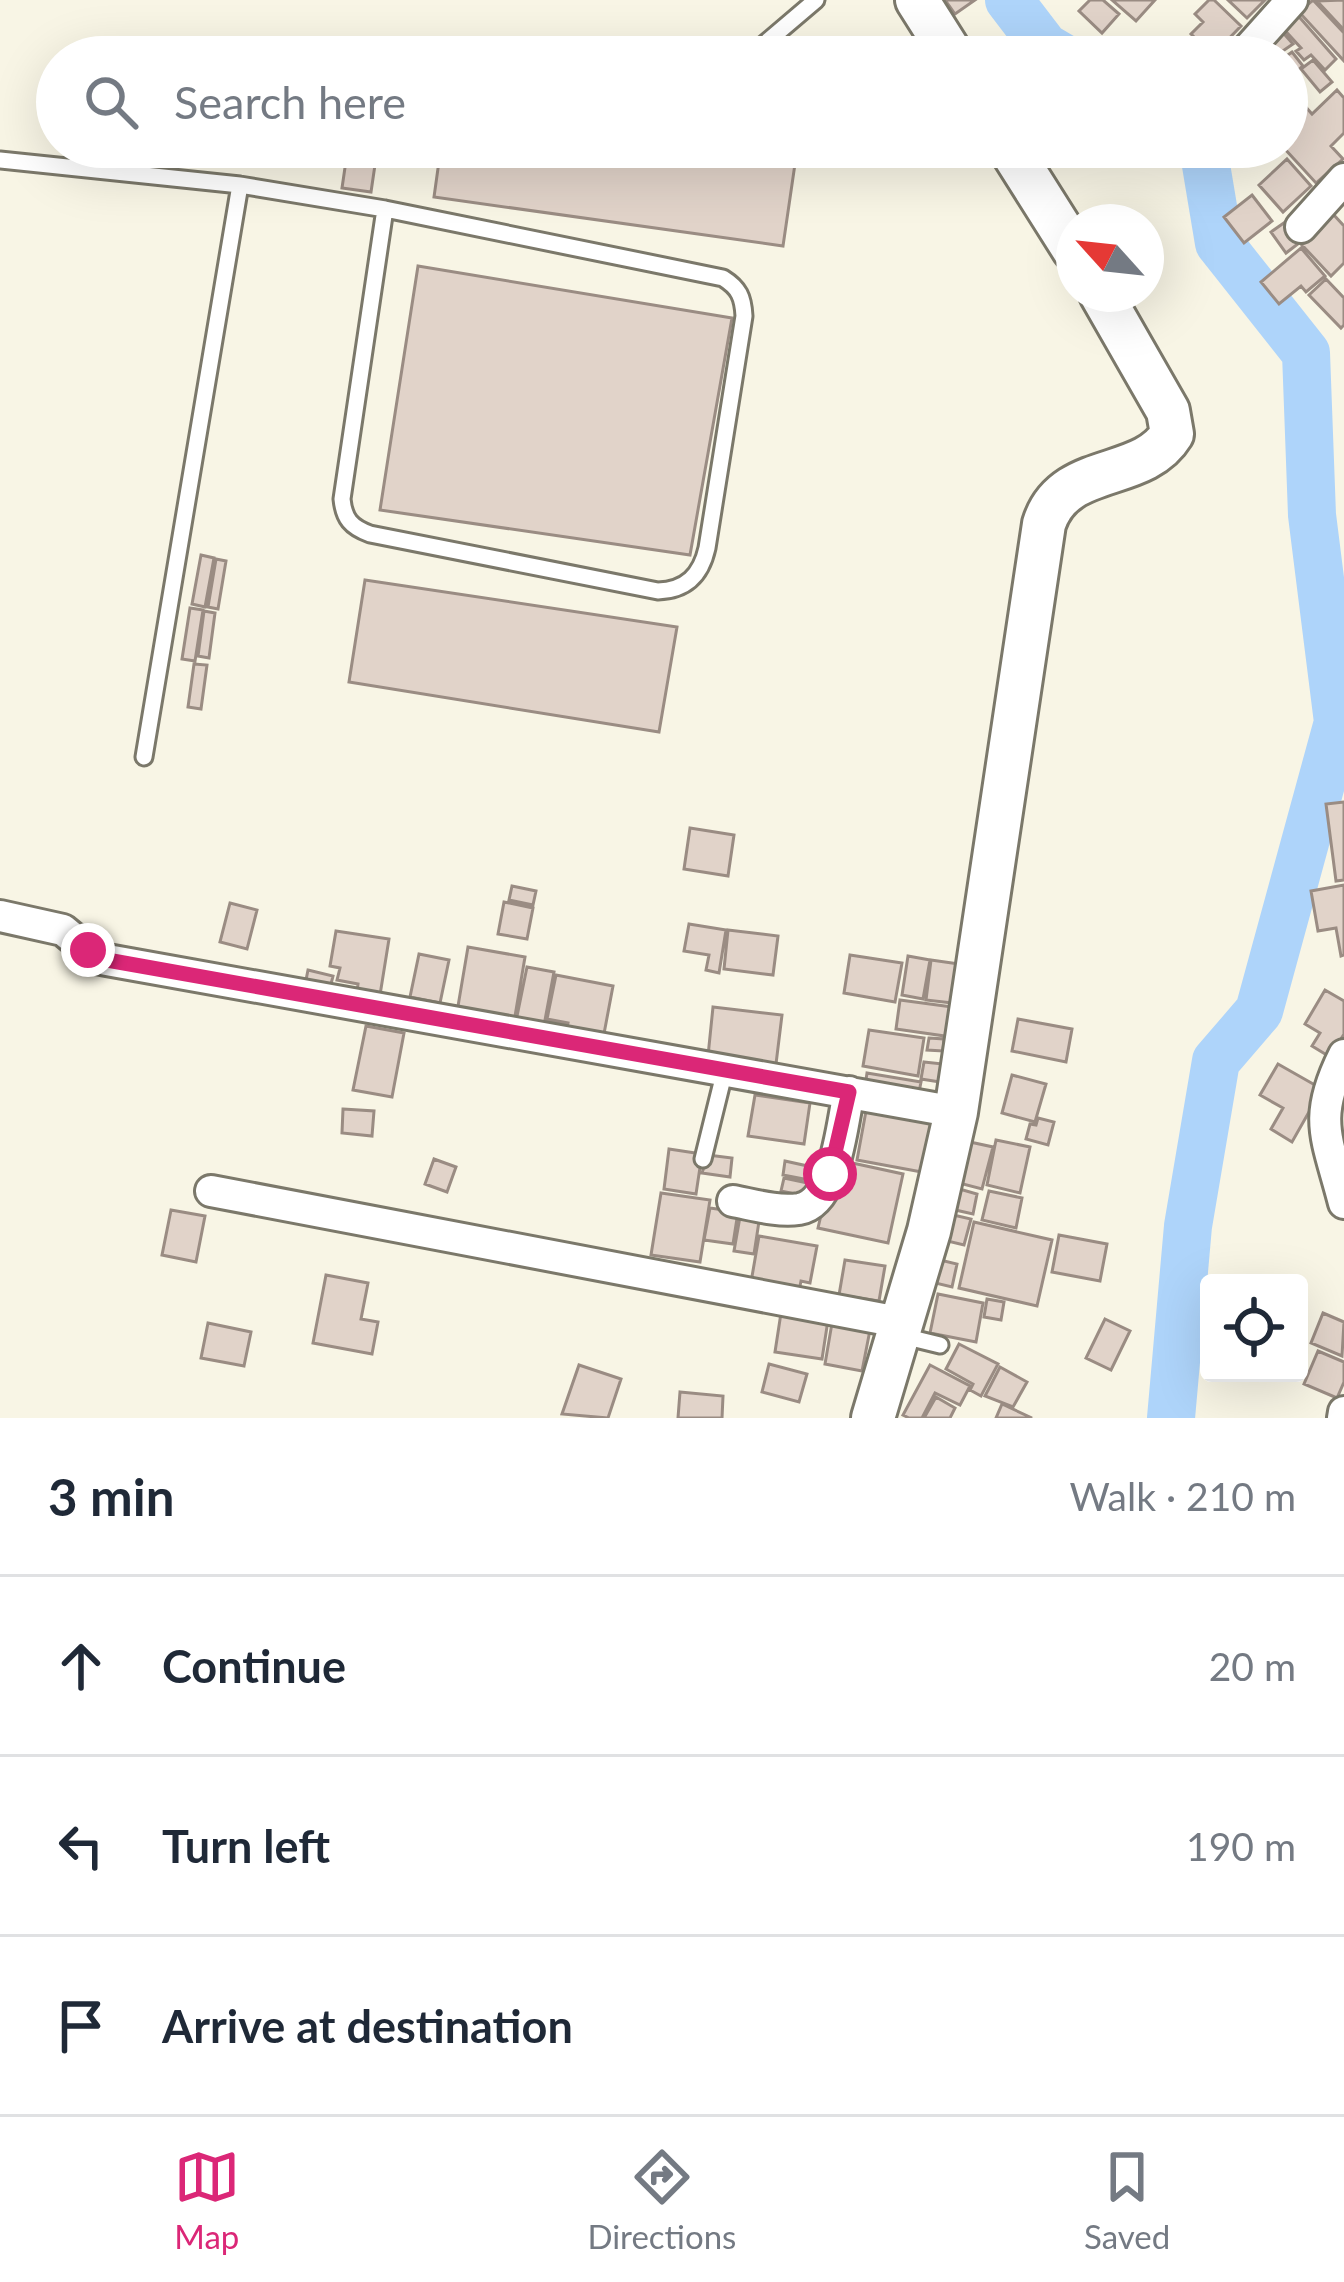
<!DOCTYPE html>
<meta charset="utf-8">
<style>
:root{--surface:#fff;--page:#f2f2f3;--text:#1f2937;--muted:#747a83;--line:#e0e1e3;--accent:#db2777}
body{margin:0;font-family:Lato,sans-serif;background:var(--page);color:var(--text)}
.controls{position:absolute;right:36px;bottom:36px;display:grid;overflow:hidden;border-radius:12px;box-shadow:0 12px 48px #0002}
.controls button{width:108px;height:108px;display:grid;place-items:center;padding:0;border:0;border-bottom:3px solid var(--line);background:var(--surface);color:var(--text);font:60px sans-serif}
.compass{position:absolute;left:1056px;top:204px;width:108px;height:108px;border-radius:50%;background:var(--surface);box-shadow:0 12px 48px #0002;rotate:297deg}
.stop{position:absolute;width:36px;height:36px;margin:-27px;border:9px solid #db2777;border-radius:50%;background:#fff}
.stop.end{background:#db2777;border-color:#fff;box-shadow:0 3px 12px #0008}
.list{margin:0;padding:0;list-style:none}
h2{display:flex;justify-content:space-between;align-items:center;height:156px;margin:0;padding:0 48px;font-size:51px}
h2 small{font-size:39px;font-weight:400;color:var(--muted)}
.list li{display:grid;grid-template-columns:78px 1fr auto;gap:36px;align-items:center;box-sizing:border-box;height:180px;padding:0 48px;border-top:3px solid var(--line)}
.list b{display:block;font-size:45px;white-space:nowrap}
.list em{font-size:39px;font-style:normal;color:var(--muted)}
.icon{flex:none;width:66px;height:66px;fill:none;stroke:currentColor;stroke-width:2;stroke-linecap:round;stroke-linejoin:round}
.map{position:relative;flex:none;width:1344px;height:1418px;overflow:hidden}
.search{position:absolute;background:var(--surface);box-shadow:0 12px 48px #0002;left:36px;right:36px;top:36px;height:132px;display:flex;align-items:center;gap:30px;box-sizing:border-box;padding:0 42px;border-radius:66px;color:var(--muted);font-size:45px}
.sheet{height:696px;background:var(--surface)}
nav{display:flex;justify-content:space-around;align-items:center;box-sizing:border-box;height:168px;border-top:3px solid var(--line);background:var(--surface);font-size:33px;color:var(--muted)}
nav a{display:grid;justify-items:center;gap:6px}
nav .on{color:var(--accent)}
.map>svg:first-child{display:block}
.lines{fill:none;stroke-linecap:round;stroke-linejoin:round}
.river{stroke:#aed4fa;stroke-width:48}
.building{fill:#e1d3c9;stroke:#9a8c83;stroke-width:3}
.lane-casing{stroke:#7b786a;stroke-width:21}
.street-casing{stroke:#7b786a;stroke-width:36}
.secondary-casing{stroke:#7b786a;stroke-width:48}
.lane{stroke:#fff;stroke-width:15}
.street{stroke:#fff;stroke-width:30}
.secondary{stroke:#fff;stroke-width:42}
.route{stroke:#db2777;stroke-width:15}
</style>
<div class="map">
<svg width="1344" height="1418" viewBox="0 0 1344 1418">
<rect width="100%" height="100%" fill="#f8f5e5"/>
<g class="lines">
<path class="river" d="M1009 0 1045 47 1062 57
M1171 1418 1188 1226 1216 1061 1259 1011 1338 722 1312 515 1306 353 1219 243 1203 147"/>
</g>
<path class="building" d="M945 0H975L955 14Z
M1090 0H1103L1119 14 1102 33 1079 11Z
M1112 0H1155L1136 21Z
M1209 0H1214L1241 26 1213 55 1191 34 1203 22 1195 14Z
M1228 0H1265L1247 18Z
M1313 0 1344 33V61L1299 12Z
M1344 0V30L1317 1Z
M1294 11 1336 59 1325 70 1311 55 1304 60 1296 51 1301 48 1279 24Z
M1278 27 1293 44 1274 57 1261 41Z
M1292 52 1303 66 1288 79 1285 57Z
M1313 60 1332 82 1320 92 1301 69Z
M1287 89 1301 105 1287 118Z
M1337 90 1344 98V133L1331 146 1343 159 1316 183 1283 147H1287V121L1304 105 1312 114Z
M441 147H726L796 157 783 246 434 197Z
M347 154 376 158 371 192 342 188Z
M1287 159 1311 186 1283 212 1259 185Z
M1252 195 1272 221 1244 243 1224 217Z
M1333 214 1344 226V263L1331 276 1302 245Z
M1288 220 1303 240 1286 253 1271 232Z
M1301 248 1325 276 1306 292 1301 286 1279 304 1261 282Z
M418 266 732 318 690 555 380 510Z
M1326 279 1344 298V325L1341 328 1309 295Z
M201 555 214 558 205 607 192 604Z
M216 559 226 561 218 609 208 607Z
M365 580 677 627 659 732 349 682Z
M190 608 203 610 195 661 182 659Z
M204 611 215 613 209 658 198 656Z
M194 664 207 665 201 709 188 707Z
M1344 802V880L1336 881 1326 804Z
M690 828 734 835 728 876 684 869Z
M1344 885V955L1341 956 1336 928 1318 931 1311 891Z
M512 886 536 891 533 905 509 900Z
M504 902 533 908 527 939 498 934Z
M230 903 257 910 247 949 220 942Z
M689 924 726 930 719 973 706 970 709 955 684 951Z
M728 930 778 936 773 975 724 969Z
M336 931 389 939 380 995 357 991 358 984 337 980 340 968 330 966Z
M468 947 525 957 513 1028 456 1018Z
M419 954 449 960 440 1003 410 997Z
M850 955 902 963 895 1002 844 993Z
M908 956 930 960 923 999 902 995Z
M931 960 966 965 961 1004 926 1000Z
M527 967 554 972 545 1020 559 1023 557 1034 515 1026Z
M308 970 333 976 328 996 304 990Z
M556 975 613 986 603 1039 566 1032 568 1023 547 1019Z
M1325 990 1344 1001V1034L1330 1057 1312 1046 1320 1033 1305 1024Z
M900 1000 967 1009 952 1037 896 1029Z
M713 1007 782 1015 776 1064 708 1056Z
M1018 1019 1072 1029 1066 1062 1012 1051Z
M366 1026 404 1033 392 1097 353 1090Z
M869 1030 924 1038 918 1076 863 1066Z
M929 1038 944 1039 943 1051 927 1050Z
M924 1062 943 1064 940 1082 921 1079Z
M1278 1064 1322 1089 1292 1142 1271 1129 1283 1108 1260 1095Z
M867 1073 921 1082 917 1102 864 1093Z
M1012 1075 1046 1084 1035 1122 1002 1113Z
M755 1095 810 1103 804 1144 748 1136Z
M343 1109 374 1111 372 1136 342 1133Z
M866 1111 936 1124 927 1173 857 1160Z
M1038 1118 1054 1122 1048 1145 1026 1139 1030 1124 1036 1125Z
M996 1140 1030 1147 1020 1193 987 1185Z
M970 1142 993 1147 982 1189 959 1183Z
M669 1149 702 1154 696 1194 664 1189Z
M708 1155 732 1158 730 1177 702 1173Z
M434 1159 456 1167 447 1192 425 1184Z
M834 1159 903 1174 888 1243 818 1228Z
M785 1161 812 1167 809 1180 783 1175Z
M784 1178 817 1185 814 1198 781 1191Z
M956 1188 977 1194 973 1214 951 1209Z
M989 1191 1022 1198 1016 1228 982 1220Z
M661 1193 710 1200 700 1262 651 1255Z
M710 1208 738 1212 733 1244 704 1240Z
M171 1210 205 1216 196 1262 162 1255Z
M741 1211 760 1215 754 1254 734 1251Z
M949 1214 971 1219 964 1245 943 1240Z
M974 1222 1052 1240 1037 1306 959 1288Z
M1059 1235 1107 1244 1100 1281 1052 1272Z
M759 1236 817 1246 810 1283 801 1281 798 1296 750 1288Z
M936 1259 957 1264 952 1287 931 1282Z
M845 1260 885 1266 879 1301 839 1295Z
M326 1275 368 1283 361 1319 378 1322 372 1354 313 1343Z
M938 1294 983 1303 976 1342 930 1333Z
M987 1299 1004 1302 1001 1320 984 1317Z
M781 1313 828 1320 822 1359 775 1352Z
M1323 1313 1344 1322 1342 1356 1311 1343Z
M1105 1319 1130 1331 1111 1370 1086 1358Z
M208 1323 251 1332 244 1366 201 1358Z
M832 1323 870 1330 862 1371 825 1364Z
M959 1344 998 1364 981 1396 970 1390 973 1384 946 1369Z
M1318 1351 1344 1362V1382L1337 1398 1304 1384Z
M769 1364 807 1374 799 1402 762 1392Z
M579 1365 621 1379 608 1418 562 1414Z
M930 1365 970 1386 960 1405 935 1393 922 1418H909L903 1415Z
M1000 1367 1027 1382 1013 1407 985 1396Z
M680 1392 723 1396 722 1418H678Z
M936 1397 955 1408 950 1418H924Z
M1002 1404 1032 1418H996Z"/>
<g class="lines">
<g class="lane-casing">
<path id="lane" d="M749 57 816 0
M0 160 240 185 385 209 723 278C739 288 743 297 744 316L707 548C701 575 686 590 658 591L370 534C351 527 344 519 342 499L385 209
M144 757 240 185
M703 1159 725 1070
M903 1336 940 1345"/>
</g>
<g class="street-casing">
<path id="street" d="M1241 57 1292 0
M1301 227 1344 179
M0 916 63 930 97 958 107 960 956 1112
M1344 1055C1312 1119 1327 1137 1344 1203
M211 1191 904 1323
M733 1201C754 1205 777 1212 799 1209 836 1203 842 1123 849 1092
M1343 1418 1344 1412"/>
</g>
<g class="secondary-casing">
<path id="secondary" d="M917 0 953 57
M1009 147 1074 250
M873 1418 929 1231 956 1112 1044 524C1064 461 1142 483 1172 434L1168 411 1101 294"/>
</g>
<use href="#lane" class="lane"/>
<use href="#street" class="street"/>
<use href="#secondary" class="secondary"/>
</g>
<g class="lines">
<path class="route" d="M88 950 107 960 849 1092 830 1174"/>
</g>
</svg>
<div class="controls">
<button><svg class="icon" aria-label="locate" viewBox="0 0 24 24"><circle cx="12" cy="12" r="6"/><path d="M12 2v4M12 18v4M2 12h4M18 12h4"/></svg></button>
</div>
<svg class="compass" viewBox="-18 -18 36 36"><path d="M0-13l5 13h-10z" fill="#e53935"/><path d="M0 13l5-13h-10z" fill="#747a83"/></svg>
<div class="stop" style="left:830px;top:1174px"></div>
<div class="stop end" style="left:88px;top:950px"></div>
<div class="search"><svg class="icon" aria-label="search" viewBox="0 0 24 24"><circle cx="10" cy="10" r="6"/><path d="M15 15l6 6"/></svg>Search here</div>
</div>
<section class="sheet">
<h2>3 min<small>Walk · 210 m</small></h2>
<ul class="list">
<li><svg class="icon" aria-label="ahead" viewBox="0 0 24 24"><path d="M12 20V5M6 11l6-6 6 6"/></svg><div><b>Continue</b></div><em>20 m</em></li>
<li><svg class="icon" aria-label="left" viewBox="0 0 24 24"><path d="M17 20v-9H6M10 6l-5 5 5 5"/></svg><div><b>Turn left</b></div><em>190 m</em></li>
<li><svg class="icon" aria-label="arrive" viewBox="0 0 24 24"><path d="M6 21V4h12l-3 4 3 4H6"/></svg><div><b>Arrive at destination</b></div></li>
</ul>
</section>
<nav>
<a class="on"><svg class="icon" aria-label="map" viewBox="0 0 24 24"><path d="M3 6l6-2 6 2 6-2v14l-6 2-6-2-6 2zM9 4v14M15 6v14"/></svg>Map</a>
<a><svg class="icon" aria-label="directions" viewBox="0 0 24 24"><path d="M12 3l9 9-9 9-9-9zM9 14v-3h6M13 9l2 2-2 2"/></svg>Directions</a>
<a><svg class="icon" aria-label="saved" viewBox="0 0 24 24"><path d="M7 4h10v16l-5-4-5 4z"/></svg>Saved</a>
</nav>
